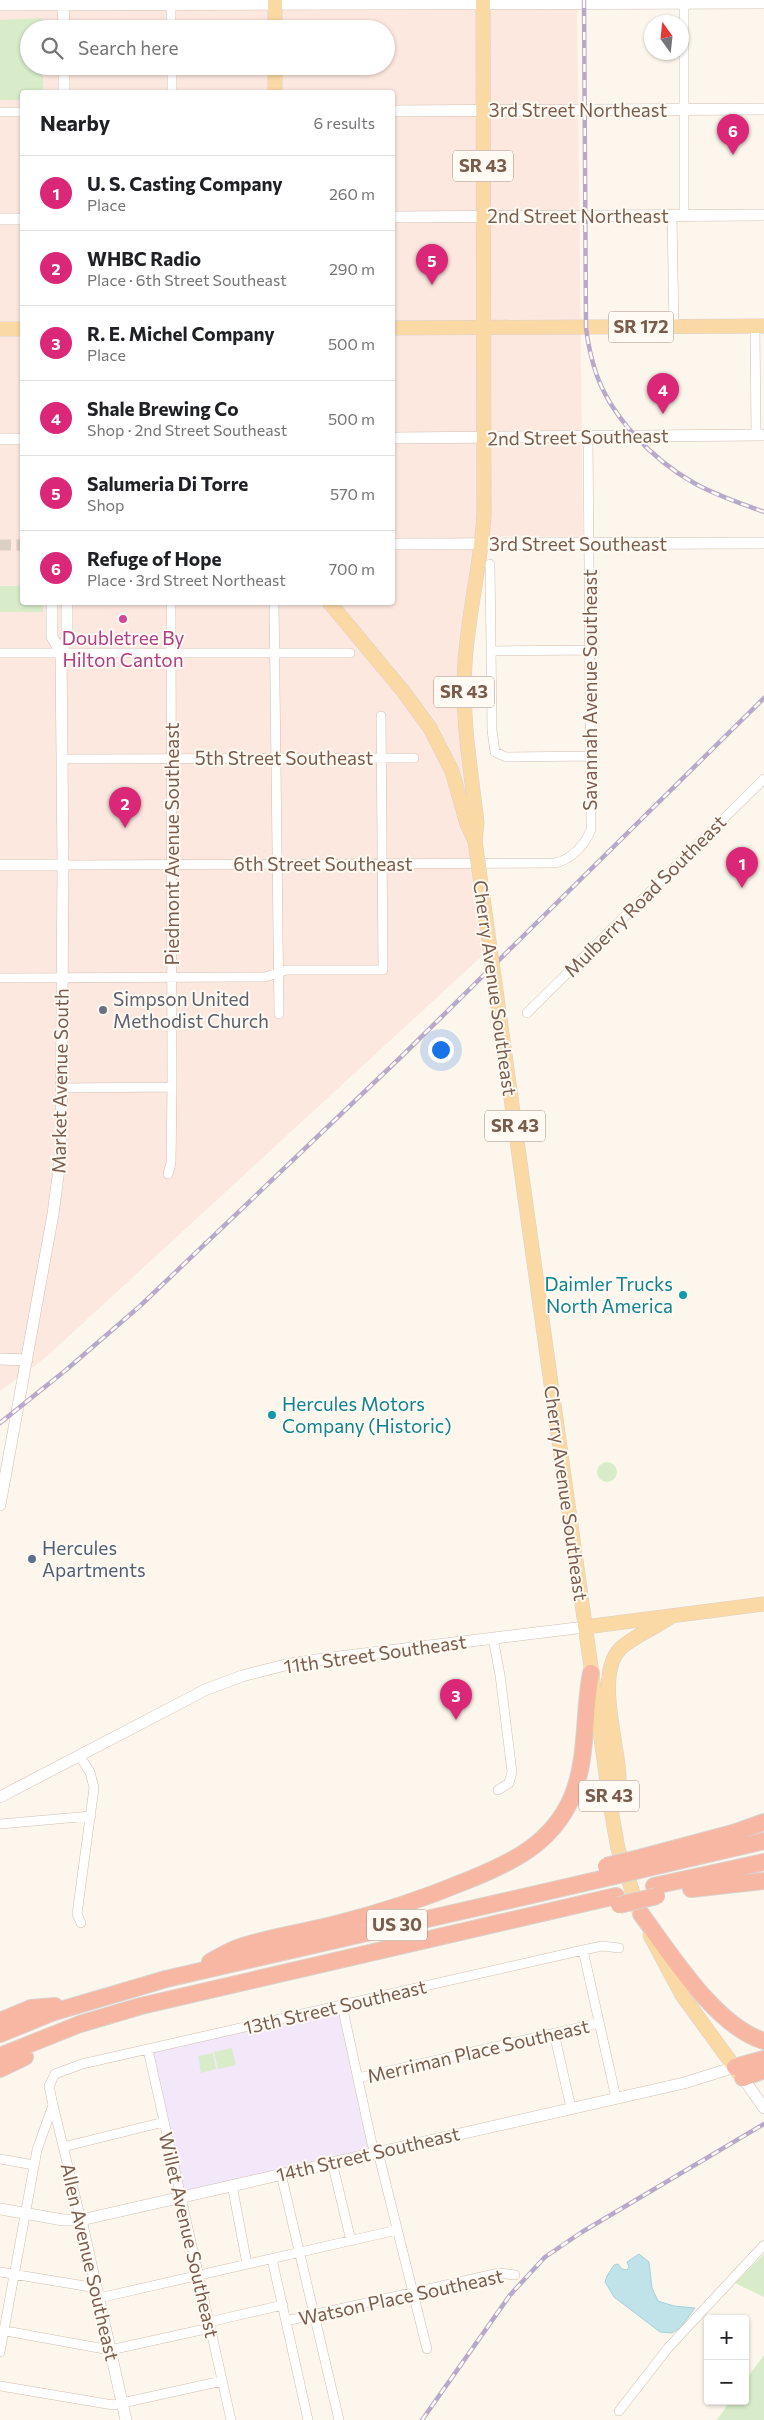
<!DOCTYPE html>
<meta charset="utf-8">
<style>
:root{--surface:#fff;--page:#f6f6f6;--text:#202124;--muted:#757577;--line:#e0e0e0;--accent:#db2777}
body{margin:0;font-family:Commissioner,sans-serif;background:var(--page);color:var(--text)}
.controls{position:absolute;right:15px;bottom:15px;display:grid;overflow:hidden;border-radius:5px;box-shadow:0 1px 4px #0004}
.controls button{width:45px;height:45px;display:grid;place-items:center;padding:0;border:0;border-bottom:1px solid var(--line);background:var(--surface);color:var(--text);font:25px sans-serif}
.compass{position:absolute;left:644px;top:15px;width:45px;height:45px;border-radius:50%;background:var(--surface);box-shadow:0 1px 4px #0004;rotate:345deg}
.you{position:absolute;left:440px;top:1049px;width:18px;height:18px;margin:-12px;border:4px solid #fff;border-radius:50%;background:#1a73e8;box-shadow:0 0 0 8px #1a73e833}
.badge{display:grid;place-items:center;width:32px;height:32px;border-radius:50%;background:var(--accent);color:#fff;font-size:16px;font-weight:700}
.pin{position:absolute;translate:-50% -41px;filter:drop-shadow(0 1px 2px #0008)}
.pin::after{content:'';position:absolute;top:26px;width:18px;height:15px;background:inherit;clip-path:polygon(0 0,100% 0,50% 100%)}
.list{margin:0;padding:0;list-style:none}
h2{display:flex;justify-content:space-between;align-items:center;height:65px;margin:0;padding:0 20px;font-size:21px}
h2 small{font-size:16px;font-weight:400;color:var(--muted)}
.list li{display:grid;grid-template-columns:32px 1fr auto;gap:15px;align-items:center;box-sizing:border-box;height:75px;padding:0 20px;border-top:1px solid var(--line)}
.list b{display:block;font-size:19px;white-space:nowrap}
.list p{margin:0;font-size:16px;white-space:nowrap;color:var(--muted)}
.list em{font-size:16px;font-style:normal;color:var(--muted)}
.icon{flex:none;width:28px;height:28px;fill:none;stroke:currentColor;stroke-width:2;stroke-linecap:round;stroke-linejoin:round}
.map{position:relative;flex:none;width:764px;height:2420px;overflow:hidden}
.search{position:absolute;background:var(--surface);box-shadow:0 1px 4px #0004;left:20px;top:20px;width:375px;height:55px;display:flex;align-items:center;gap:12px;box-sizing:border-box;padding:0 18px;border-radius:28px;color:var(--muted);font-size:19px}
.panel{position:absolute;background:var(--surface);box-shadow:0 1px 4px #0004;left:20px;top:90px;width:375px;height:515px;border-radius:5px}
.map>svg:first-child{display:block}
.commercial{fill:#fde8e0;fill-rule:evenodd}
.education{fill:#f3e8fa}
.green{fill:#d8ecc9}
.water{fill:#bfe3e8;stroke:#a5d3da}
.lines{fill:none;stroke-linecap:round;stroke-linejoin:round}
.tertiary-tunnel{stroke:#dcd0c4;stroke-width:11;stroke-dasharray:11 5.5;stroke-linecap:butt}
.minor-casing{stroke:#d1beb0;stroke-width:10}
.tertiary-casing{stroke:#d1beb0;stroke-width:12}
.primary-casing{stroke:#dad1cd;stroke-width:15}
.motorway-casing{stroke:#dad1cd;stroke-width:18}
.minor{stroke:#fff;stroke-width:9}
.tertiary{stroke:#fff;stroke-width:11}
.primary{stroke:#fbd9a5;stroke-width:14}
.motorway{stroke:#f7b7a3;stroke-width:16}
.rail-casing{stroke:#b9a8c9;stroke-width:4.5}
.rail{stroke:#fffaf3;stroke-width:2.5;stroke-dasharray:8;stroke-linecap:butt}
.primary-bridge-casing{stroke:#dad1cd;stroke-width:15;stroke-linecap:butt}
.motorway-bridge-casing{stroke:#dad1cd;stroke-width:18;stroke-linecap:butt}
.primary-bridge{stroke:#fbd9a5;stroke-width:14}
.motorway-bridge{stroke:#f7b7a3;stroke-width:16}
.hotel-dot{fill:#d1479c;stroke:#fffaf3;stroke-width:2}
.worship-dot{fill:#6b7280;stroke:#fffaf3;stroke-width:2}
.culture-dot{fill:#0f9aa8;stroke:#fffaf3;stroke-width:2}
.service-dot{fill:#5c6f8a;stroke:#fffaf3;stroke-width:2}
.labels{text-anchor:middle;stroke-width:4;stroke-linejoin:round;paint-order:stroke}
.shield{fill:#fffaf3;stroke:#a28b7f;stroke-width:1}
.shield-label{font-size:18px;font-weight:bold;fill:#7a5c4d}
.street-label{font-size:19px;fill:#7a5c4d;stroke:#fffaf3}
.hotel-label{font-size:19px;fill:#b23c85;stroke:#fffaf3}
.worship-label{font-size:19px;fill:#5b616d;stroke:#fffaf3;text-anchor:start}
.culture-label{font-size:19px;fill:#0d838f;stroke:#fffaf3;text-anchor:end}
.service-label{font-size:19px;fill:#4e5e75;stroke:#fffaf3;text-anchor:start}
</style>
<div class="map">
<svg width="764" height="2420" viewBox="0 0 764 2420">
<rect width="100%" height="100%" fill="#fdf6ec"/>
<path class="commercial" d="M0 0H577L583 537 474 536V553L464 612 457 695 482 956 44 1359 0 1391ZM29 29H386V66H29ZM22 92H392V602H22Z"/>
<path class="education" d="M342 2005 376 2152 181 2197 148 2050Z"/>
<path class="green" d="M43 18V29H29V66H43V92H22V100H0V20Z
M0 586H22V602L43 603V612H0Z
M597 1472a10 10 0 1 1 20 0a10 10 0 1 1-20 0Z
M232 2048 236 2065 218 2069 214 2052Z
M213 2053 216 2069 201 2073 198 2056Z
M764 2254V2297L735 2283Z
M764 2355V2420H717L730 2401H745V2381Z"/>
<path class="water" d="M639 2254 649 2262 652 2288 658 2301 674 2306 695 2308 680 2328 672 2333 660 2332 614 2297 605 2282 607 2276 614 2265 618 2264 622 2269 627 2270 629 2267 627 2262Z"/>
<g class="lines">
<path class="tertiary-tunnel" d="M0 545H22"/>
<g class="minor-casing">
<path id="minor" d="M171 0V29
M684 0V215
M172 66V92
M0 112H22
M672 216 674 327
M755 327 756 435
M490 564 492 730 495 752 506 757 592 756
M274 602 279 1014
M491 651 590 650
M0 653H350
M63 759 414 758
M63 865 555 863C571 860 586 844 591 829L588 437
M0 978 265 977 287 970H383L381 716
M527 1013 764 779
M63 1088 172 1087
M168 1174 171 1163 172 1087 171 602
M493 1638 500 1675 512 1772 509 1783 498 1790
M79 1755 90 1772 94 1788 77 1914 81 1923
M0 1824 91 1816
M583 1950 616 2098
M342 2005 372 2144 380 2160 427 2349
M554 2033 571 2108
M148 2050 231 2420
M358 2078 599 2023
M53 2105 81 2220
M63 2147 164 2122
M0 2159 34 2165
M332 2162 351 2241
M281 2174 339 2420
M232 2185 247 2264
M272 2259 308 2420
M0 2272 97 2288
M99 2298 397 2230
M286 2321 499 2273 515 2275
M209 2322 283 2305
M0 2330 110 2350 210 2328
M0 2352 37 2150 53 2105 49 2086 55 2074 82 2064 583 1950 602 1946 619 1948
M0 2386 113 2405 222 2381
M619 2411 668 2348 764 2245"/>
</g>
<g class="tertiary-casing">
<path id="tertiary" d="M63 0 64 29
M0 5 764 3
M64 66V92
M392 111 764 109
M392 217 764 215
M0 219H22
M392 438 764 435
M0 439H22
M392 544 764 543
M52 602V637L61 652
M0 865H63
M0 1359 27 1360
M0 1505 53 1214 61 1154 63 865 61 652 67 638V602
M0 1797 205 1690 242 1676 285 1665 323 1659 585 1627
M743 2078 764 2108
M0 2209 63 2220H81L684 2083 735 2067
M81 2220 126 2420"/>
</g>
<g class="primary-casing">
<path id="primary" d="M275 29V0
M275 92V66
M392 328 764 326
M0 329H22
M329 602 403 691 430 728 452 771 467 824 475 841
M475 841 477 823C471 770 461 717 465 663 468 613 481 564 484 515L483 0
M555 1412 611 1809 618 1849 639 1911
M585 1627 764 1604
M612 1803C615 1795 620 1785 619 1777 618 1743 595 1675 620 1649 632 1637 657 1627 672 1616
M650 1935 682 1995 741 2076"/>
</g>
<g class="motorway-casing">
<path id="motorway" d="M643 1857 733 1833 764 1822
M648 1868 764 1841
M654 1886 764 1862
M691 1889 764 1881
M641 1914C671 1954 715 2026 764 2041
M210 1962C219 1957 230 1950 240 1947 272 1936 307 1932 340 1923 383 1912 425 1898 466 1881 511 1863 552 1844 572 1797 588 1758 583 1714 591 1673
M0 2021 31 2008 55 2006
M0 2034 54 2012 166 1979 610 1877
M0 2056 80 2024 141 2006 616 1896
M735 2067 764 2059
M0 2069 25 2057
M743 2078 764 2070"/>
</g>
<use href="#minor" class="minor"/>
<use href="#tertiary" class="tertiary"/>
<use href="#primary" class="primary"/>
<use href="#motorway" class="motorway"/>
<g class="rail-casing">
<path id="rail" d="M584 0 586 328C588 344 591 358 596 373 611 417 653 460 694 483 715 495 740 503 764 512
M0 1423 66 1370 140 1306 403 1055 764 698
M422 2420 510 2295 545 2257 582 2232 764 2124"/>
</g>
<use href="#rail" class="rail"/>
<g class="primary-bridge-casing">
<path id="primary-bridge" d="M475 841 555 1412"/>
</g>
<g class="motorway-bridge-casing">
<path id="motorway-bridge" d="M606 1866 643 1857
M610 1877 648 1868
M619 1905 657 1896"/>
</g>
<use href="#primary-bridge" class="primary-bridge"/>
<use href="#motorway-bridge" class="motorway-bridge"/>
</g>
<circle class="hotel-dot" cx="123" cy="619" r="5"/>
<circle class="worship-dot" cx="103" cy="1010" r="5"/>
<g class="culture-dot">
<circle cx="683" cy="1295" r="5"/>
<circle cx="272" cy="1415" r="5"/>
</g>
<circle class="service-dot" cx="32" cy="1559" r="5"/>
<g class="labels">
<g class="shield">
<rect x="453" y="150.5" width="60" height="31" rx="4"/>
<rect x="608.5" y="311.5" width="65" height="31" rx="4"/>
<rect x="434" y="676.5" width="60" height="31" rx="4"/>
<rect x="485" y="1110.5" width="60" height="31" rx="4"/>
<rect x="579" y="1780.5" width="60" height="31" rx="4"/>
<rect x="367" y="1909.5" width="60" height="31" rx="4"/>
</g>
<g class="shield-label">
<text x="483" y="172">SR 43</text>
<text x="641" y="333">SR 172</text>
<text x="464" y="698">SR 43</text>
<text x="515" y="1132">SR 43</text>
<text x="609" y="1802">SR 43</text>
<text x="397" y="1931">US 30</text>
</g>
<g class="street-label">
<text x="578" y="117">3rd Street Northeast</text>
<text x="578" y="223">2nd Street Northeast</text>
<text transform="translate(578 437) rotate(-1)" y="7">2nd Street Southeast</text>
<text x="578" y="551">3rd Street Southeast</text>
<text transform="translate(590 690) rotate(-90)" y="7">Savannah Avenue Southeast</text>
<text x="284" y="765">5th Street Southeast</text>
<text transform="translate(172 844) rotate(-90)" y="7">Piedmont Avenue Southeast</text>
<text x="323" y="871">6th Street Southeast</text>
<text transform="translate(645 896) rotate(-45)" y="7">Mulberry Road Southeast</text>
<text transform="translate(495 988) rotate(82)" y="7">Cherry Avenue Southeast</text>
<text transform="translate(60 1081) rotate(-89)" y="7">Market Avenue South</text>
<text transform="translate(566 1493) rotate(82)" y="7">Cherry Avenue Southeast</text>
<text transform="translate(375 1654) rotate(-8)" y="7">11th Street Southeast</text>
<text transform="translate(335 2007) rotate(-13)" y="7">13th Street Southeast</text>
<text transform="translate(478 2051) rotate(-13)" y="7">Merriman Place Southeast</text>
<text transform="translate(368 2154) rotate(-13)" y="7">14th Street Southeast</text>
<text transform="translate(189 2235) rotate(77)" y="7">Willet Avenue Southeast</text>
<text transform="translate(90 2262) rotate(77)" y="7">Allen Avenue Southeast</text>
<text transform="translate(401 2297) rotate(-12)" y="7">Watson Place Southeast</text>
</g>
<g class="hotel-label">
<text x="123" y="645">Doubletree By<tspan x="123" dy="22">Hilton Canton</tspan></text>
</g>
<g class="worship-label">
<text x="113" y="1006">Simpson United<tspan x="113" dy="22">Methodist Church</tspan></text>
</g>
<g class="culture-label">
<text x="673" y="1291">Daimler Trucks<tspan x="673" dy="22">North America</tspan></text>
<text x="282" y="1411" text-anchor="start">Hercules Motors<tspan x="282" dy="22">Company (Historic)</tspan></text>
</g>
<g class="service-label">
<text x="42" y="1555">Hercules<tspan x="42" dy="22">Apartments</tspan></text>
</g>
</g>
</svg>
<div class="controls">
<button>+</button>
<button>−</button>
</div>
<svg class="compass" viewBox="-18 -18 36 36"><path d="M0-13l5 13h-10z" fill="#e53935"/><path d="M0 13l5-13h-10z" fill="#757577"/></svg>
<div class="you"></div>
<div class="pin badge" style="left:742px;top:888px">1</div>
<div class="pin badge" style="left:125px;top:828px">2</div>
<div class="pin badge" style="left:456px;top:1720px">3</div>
<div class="pin badge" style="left:663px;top:414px">4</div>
<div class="pin badge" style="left:432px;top:285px">5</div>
<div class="pin badge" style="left:733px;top:155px">6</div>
<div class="search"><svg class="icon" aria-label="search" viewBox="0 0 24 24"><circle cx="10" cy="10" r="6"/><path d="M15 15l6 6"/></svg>Search here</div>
<section class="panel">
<h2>Nearby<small>6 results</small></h2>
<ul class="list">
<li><span class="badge">1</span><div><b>U. S. Casting Company</b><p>Place</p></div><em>260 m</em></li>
<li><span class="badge">2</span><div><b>WHBC Radio</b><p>Place · 6th Street Southeast</p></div><em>290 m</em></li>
<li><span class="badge">3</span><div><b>R. E. Michel Company</b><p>Place</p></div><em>500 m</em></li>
<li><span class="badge">4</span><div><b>Shale Brewing Co</b><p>Shop · 2nd Street Southeast</p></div><em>500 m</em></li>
<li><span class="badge">5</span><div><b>Salumeria Di Torre</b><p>Shop</p></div><em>570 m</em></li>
<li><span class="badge">6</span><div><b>Refuge of Hope</b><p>Place · 3rd Street Northeast</p></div><em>700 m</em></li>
</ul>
</section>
</div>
